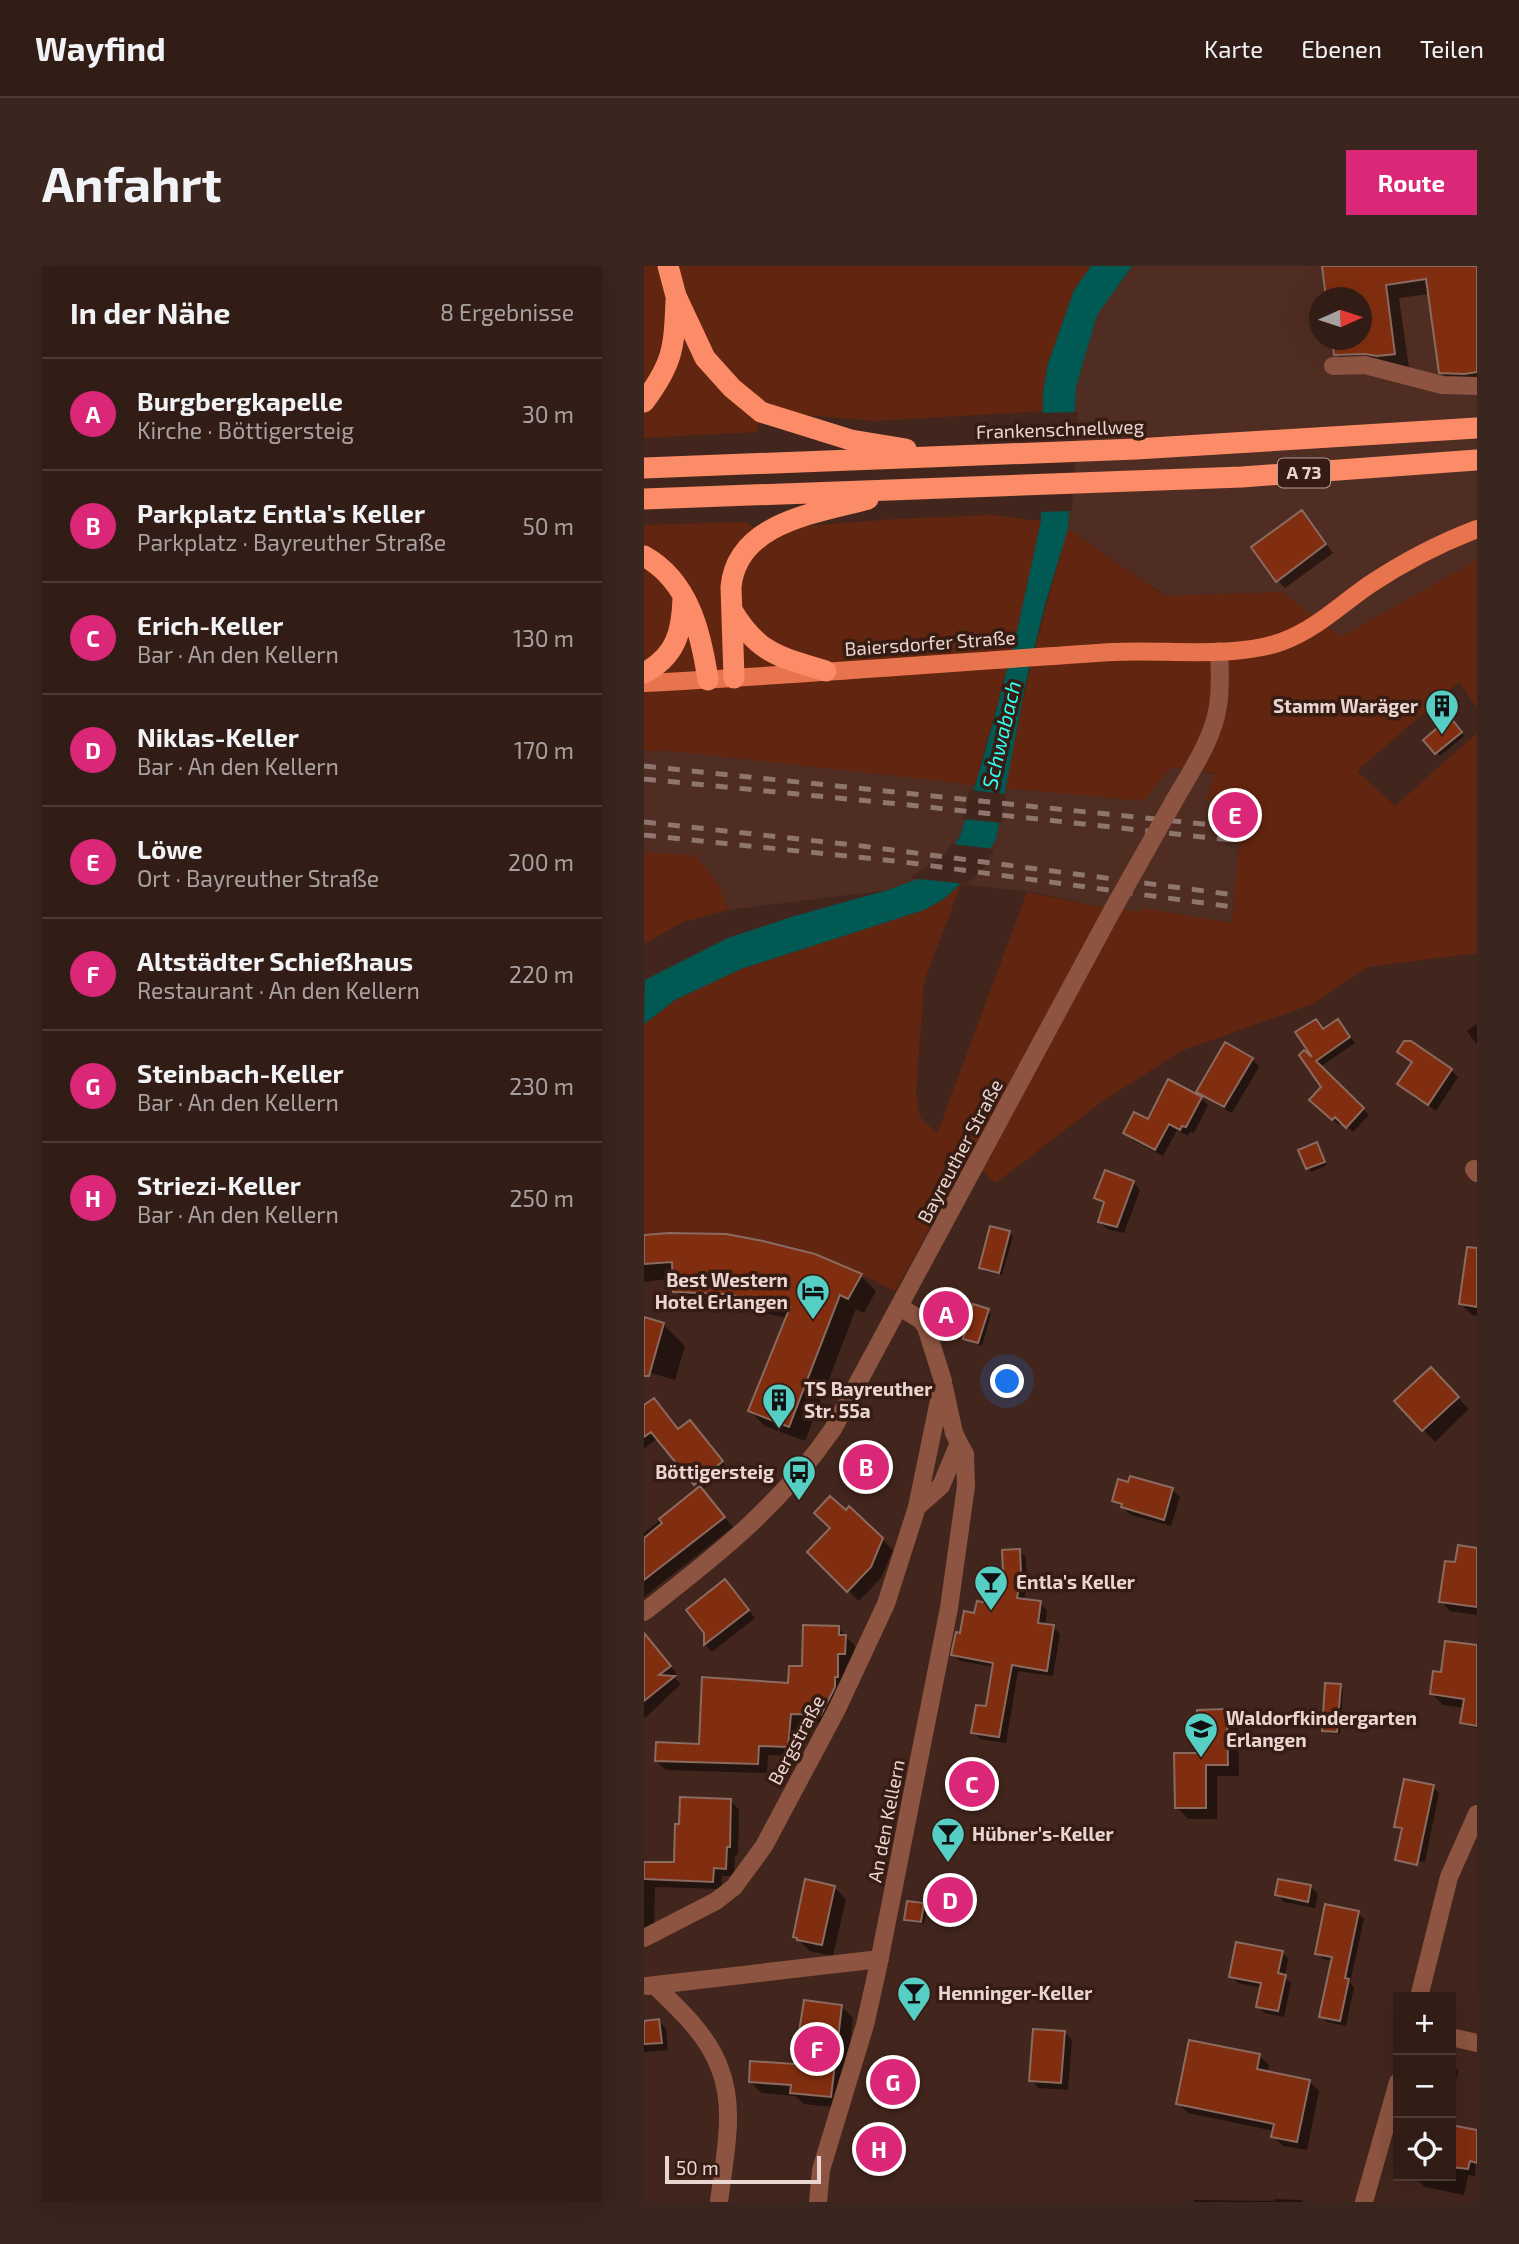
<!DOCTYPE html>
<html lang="de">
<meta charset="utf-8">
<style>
:root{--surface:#321c16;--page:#3a251f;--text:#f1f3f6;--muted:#a8a1a1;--line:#4d3a35;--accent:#db2777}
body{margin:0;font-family:"Exo 2",sans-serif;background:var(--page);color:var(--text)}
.controls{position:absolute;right:21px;bottom:21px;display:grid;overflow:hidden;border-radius:0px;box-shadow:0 7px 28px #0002}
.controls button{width:63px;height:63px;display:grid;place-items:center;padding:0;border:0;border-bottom:2px solid var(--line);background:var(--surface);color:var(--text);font:35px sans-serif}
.compass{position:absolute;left:665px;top:21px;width:63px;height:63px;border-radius:50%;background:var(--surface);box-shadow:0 7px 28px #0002;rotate:87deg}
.scale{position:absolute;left:21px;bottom:18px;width:156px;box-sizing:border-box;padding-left:7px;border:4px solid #e9d6d0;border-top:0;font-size:19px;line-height:24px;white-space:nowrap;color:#e9d6d0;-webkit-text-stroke:5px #371c14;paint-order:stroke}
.you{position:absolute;left:364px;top:1116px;width:24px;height:24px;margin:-18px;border:5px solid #fff;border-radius:50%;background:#1a73e8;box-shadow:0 0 0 10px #1a73e833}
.badge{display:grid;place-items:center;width:46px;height:46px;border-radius:50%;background:var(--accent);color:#fff;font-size:23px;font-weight:700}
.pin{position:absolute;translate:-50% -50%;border:4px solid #fff;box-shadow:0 2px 7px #0006}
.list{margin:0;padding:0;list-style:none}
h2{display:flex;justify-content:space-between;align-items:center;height:91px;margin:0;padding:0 28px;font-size:30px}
h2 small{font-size:23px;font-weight:400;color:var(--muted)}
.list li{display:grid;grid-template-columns:46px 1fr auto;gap:21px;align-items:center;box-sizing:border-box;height:112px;padding:0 28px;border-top:2px solid var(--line)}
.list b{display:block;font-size:26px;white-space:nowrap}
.list p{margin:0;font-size:23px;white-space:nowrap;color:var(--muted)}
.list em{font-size:23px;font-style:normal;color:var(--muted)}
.icon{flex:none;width:38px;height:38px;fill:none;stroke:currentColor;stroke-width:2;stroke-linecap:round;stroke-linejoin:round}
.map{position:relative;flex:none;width:833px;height:1936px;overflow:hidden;border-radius:0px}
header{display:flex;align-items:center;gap:42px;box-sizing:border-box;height:98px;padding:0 35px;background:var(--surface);border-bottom:2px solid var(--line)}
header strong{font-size:33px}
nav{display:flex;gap:38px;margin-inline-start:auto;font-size:24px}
.intro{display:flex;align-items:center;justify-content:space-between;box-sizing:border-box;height:168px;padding:0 42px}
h1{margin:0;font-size:49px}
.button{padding:18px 32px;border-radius:0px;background:var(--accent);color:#fff;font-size:24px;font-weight:700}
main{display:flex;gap:42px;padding:0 42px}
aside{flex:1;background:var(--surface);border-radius:0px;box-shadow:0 7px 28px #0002}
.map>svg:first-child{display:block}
.built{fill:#502d22;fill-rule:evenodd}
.green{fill:#62250f}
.water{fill:#015954}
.pier{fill:#42261d}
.shadow{fill:#0007}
.building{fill:#802e0f;stroke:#8b6a60;stroke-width:2}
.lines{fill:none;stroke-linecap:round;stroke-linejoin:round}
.minor{stroke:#8d5441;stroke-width:18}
.major{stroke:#e8744e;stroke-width:18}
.highway{stroke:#fc8c68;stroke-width:21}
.rail{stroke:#8e766e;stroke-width:5;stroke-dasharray:12 12;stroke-linecap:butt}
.minor-bridge{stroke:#8d5441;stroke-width:18}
.labels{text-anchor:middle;stroke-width:7;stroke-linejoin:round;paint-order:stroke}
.shield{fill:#371c14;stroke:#b49e98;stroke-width:2}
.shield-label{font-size:18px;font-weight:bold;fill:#e9d6d0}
.street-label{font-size:19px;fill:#e9d6d0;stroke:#371c14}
.poi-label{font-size:19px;font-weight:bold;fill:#e9d6d0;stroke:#371c14;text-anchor:start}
.water-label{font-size:21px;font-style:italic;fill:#2efff2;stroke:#371c14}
</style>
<header>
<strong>Wayfind</strong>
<nav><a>Karte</a><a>Ebenen</a><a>Teilen</a></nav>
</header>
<div class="intro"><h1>Anfahrt</h1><a class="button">Route</a></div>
<main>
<aside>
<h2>In der Nähe<small>8 Ergebnisse</small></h2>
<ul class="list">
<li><span class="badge">A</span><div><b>Burgbergkapelle</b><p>Kirche · Böttigersteig</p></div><em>30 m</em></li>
<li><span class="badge">B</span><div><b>Parkplatz Entla's Keller</b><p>Parkplatz · Bayreuther Straße</p></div><em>50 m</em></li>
<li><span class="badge">C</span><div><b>Erich-Keller</b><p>Bar · An den Kellern</p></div><em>130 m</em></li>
<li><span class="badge">D</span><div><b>Niklas-Keller</b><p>Bar · An den Kellern</p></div><em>170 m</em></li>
<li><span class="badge">E</span><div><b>Löwe</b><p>Ort · Bayreuther Straße</p></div><em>200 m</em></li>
<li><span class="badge">F</span><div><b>Altstädter Schießhaus</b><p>Restaurant · An den Kellern</p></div><em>220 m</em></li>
<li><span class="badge">G</span><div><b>Steinbach-Keller</b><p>Bar · An den Kellern</p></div><em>230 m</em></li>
<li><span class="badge">H</span><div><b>Striezi-Keller</b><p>Bar · An den Kellern</p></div><em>250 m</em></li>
</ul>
</aside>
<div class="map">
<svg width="833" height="1936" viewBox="0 0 833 1936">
<rect width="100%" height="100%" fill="#42261d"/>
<path class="built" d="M488 0H833V294L697 371 637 326 522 330 424 263 432 121 453 48ZM676 32H718V74H676Z
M0 484 37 486 331 519 317 568 304 591 274 613 244 624 85 644 74 618 51 589 0 586Z
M527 501 571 508 599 538 588 657 498 642 495 646 451 640 395 627 317 618 337 599 352 573 360 522 500 535Z"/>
<path class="green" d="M0 0H447L430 24 404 98 399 126V145L233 155 159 149 115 156 113 166 0 172Z
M349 249 397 255 371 374 331 519 37 486 0 484V259L102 256 112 264 251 253Z
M424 263 521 330 637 326 697 371 833 294V442L815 416 713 505 751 540 833 467V687L723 701 669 738 537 785 456 837 352 917 324 893 251 1025C225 1012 199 998 172 988 118 969 57 964 0 969V758L31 734 97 703 280 644 300 633 317 618 280 716 272 827 276 851 293 868 383 626 451 640 495 646 498 642 588 657 599 539 561 534 571 507 527 501 500 535 360 522C378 434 398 349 424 263Z
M0 586 51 589 74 618 85 644 39 656 0 678Z"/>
<path class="water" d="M447 0H488L453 49 432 121 424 263 402 335 382 415 352 573 337 599 300 633 280 644 97 703 31 734 0 758 1 714 84 672 147 651 244 624 274 613 304 591 317 568 341 486 371 374 397 255 399 126 404 98 430 24Z"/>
<path class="pier" d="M434 146 428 245 393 246 395 147Z
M326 524 362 528 358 557 318 553Z
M308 578 350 583 340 602 322 618 266 612 301 588Z"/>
<path class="shadow" d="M686 0H833V122L811 120 797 106 786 28 755 32 765 102H706L692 88 690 74H718V32Z
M665 254 689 287 641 322 633 314Z
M809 457 820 470 796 490 781 474Z
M694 755 711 777 676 801 725 849 709 866 698 855 695 859 668 834 679 821 674 797 654 767 680 765Z
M833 758V779L823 765Z
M755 786 807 804 814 811 792 845 755 818 769 798Z
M608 793 615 801 588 847 562 833 555 826Z
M557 832 564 839 550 867 546 866 544 870 533 864 519 890 488 874 481 867Z
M673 878 683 899 667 906 656 885Z
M489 916 496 924 480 967 463 963 456 956 461 940 452 931Z
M365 967 369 970 358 1009 340 1005 337 1001Z
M0 971 217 1010 232 1025 220 1047 212 1043 161 1175 121 1160 106 1145 143 1052 98 1042 46 1040 31 1025 30 1012 0 1016Z
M833 989V1050L828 1049 817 1038Z
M344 1045 347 1048 338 1080 324 1075 321 1072Z
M0 1053 19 1058 41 1080 31 1114 0 1105Z
M798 1115 825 1143 791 1176 753 1135Z
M0 1141 35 1165 52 1163 84 1203 58 1224 89 1261 0 1331V1267L56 1222 14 1172 0 1183Z
M486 1218 528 1224 536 1231 527 1260 487 1249 470 1234Z
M238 1273 249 1284 237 1312 215 1335 166 1286Z
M833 1284V1349L806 1345 797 1335 812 1298Z
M376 1285 382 1292 383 1317 380 1334 396 1337 403 1344 401 1360 409 1361 416 1368 409 1410 374 1405 362 1477 336 1473 329 1466 343 1442 350 1401 316 1395 309 1389 317 1369 331 1349 357 1330 361 1308Z
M88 1323 111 1352 68 1386 61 1378 62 1367Z
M194 1362 211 1380 210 1397H203V1420L187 1457 156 1456 153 1490 124 1489 123 1507 22 1504 12 1495 56 1480 146 1419Z
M0 1380 13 1383 33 1408 30 1411 37 1418 0 1453Z
M833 1381V1462L822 1460 818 1457 820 1442 799 1439 788 1428 798 1408Z
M696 1420 699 1423 696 1468 683 1467 680 1464Z
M582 1445 594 1457 595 1510H573V1553H545L533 1542 556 1488Z
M789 1521 795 1527 781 1596 760 1594 759 1567 752 1560Z
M87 1535 95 1544 94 1589H91L90 1610H78L77 1623 11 1621 10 1666H0V1598H31Z
M190 1621 202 1633 189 1690 166 1685 151 1670Z
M667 1621 674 1628 671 1642 640 1636 633 1628Z
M279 1639 283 1642 280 1658 265 1656 262 1653Z
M714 1647 720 1653 706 1717 710 1721 702 1760 683 1756 677 1750 688 1695 679 1693 673 1687Z
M638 1686 644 1693 641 1711 647 1717 640 1751 620 1747 614 1740 618 1722 594 1717 587 1710Z
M197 1740 209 1752 198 1842 160 1838 151 1830 118 1827 106 1816 152 1800Z
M15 1755 22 1763 24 1784 0 1786V1757Z
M421 1766 428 1774 424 1824 394 1822 387 1814Z
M615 1789 625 1799 623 1807 665 1815 675 1825 663 1884 639 1880 629 1870 630 1865 544 1847 534 1837Z
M807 1799 814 1804 808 1838H807Z
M807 1860 833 1866 831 1910 824 1909 820 1929 781 1921 773 1913 774 1910H807Z
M630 1933 658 1934 660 1936H550V1934L630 1935Z"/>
<path class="building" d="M678 0H833V106L820 108 795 107 782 13 742 19 751 88 733 90 721 88 690 89 688 74H718V32H682Z
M658 244 682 278 632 316 607 281Z
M806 451 818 466 791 488 779 474Z
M672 753 679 763 694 753 706 771 672 795 720 842 702 862 691 851 688 854 665 834 677 821 655 789 660 784 668 791 651 766Z
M760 775H767L808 803 784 839 753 818 768 796 753 786Z
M581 776 609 792 580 841 552 826Z
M524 813 558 831 542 861 538 860 536 864 525 858 511 884 479 867 490 846 504 853Z
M673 876 681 896 662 903 654 884Z
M461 904 490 915 473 961 454 956 460 936 450 932Z
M346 960 366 965 355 1007 335 1002Z
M25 967 82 968 119 975 171 988 218 1008 204 1033 196 1029 145 1161 104 1145 146 1041 81 1028 29 1026 28 996 0 998V969Z
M823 981 833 982V1041L815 1038Z
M329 1038 345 1043 334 1077 319 1073Z
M0 1051 20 1057 5 1110H0Z
M787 1101 815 1131 778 1165 750 1135Z
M10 1132 34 1163 46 1154 79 1195 50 1219 7 1166 0 1171V1139Z
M486 1210 529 1222 520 1254 477 1241 478 1238 468 1235 474 1213 484 1216Z
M56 1220 81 1251 0 1314V1272L18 1257 15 1253Z
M186 1230 202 1244 205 1240 239 1272 227 1301 203 1326 163 1286 186 1262 170 1247Z
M814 1279 833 1282V1341L795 1336 801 1295 811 1296Z
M376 1283 377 1309 373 1332 397 1335 394 1357 410 1359 403 1405 368 1399 355 1471 327 1467 332 1439 342 1440 349 1397 307 1389 312 1366 316 1367 320 1345 330 1347 333 1335 344 1337 346 1327 355 1328V1306H359L358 1284Z
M81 1313 105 1344 60 1379V1367L42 1344Z
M159 1359 195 1360V1369H202L201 1388H194V1411H191V1421L177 1449 147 1448 144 1481 115 1480 114 1498 11 1495 12 1476 55 1478 58 1411 144 1417 145 1400H158Z
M0 1367 27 1400 15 1409 31 1410 0 1435Z
M801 1375 833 1379V1460L816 1457 820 1433 786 1428 789 1405 797 1406Z
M681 1417 697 1418 693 1466 678 1465Z
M583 1443 584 1499H562V1542H531L530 1487H554L553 1444Z
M760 1513 790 1519 773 1599 751 1594 758 1562 750 1561Z
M36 1531 87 1533 86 1581H83L82 1603 70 1602 69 1616 0 1613V1596H30L31 1558H35Z
M161 1613 191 1620 178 1679 153 1674V1672L149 1671Z
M634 1613 667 1619 664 1636 631 1629Z
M263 1635 280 1637 277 1656 260 1654Z
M681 1638 715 1645 701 1712 705 1713 696 1755 675 1751 688 1691 671 1688Z
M592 1676 639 1685 634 1707 642 1709 634 1745 612 1741 617 1717 585 1711Z
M160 1734 198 1739 187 1831 146 1827 147 1819 105 1816 106 1795 150 1798Z
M15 1753 18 1777 0 1778V1755Z
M389 1763 421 1765 417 1817 385 1815Z
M545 1774 616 1788 613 1803 666 1814 653 1876 627 1871 630 1858 532 1838Z
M807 1859 833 1864V1897L826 1895 824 1903 807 1901Z"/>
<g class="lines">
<path class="minor" d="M689 100 721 99 798 119 833 120
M530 535C547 505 569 474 574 440 577 422 576 403 575 385
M830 903 833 907
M273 1241 297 1220 315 1177 310 1167 300 1121
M0 1346C73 1289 136 1240 189 1163L469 643
M0 1672 72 1635 90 1621 120 1580 193 1443 242 1338 273 1241 299 1115 282 1061 277 1054 256 1041
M10 1719C35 1743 64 1769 76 1803 92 1843 80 1894 75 1936
M3 1720 236 1693
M775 1731 805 1611 833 1548
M807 1771 833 1777
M174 1936 177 1904 221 1759 234 1701 305 1342 322 1220 321 1188 315 1177
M720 1936 754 1816"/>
<path class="major" d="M0 417C156 409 313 396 469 386 521 383 588 393 637 376 671 364 696 339 725 319 758 297 796 277 833 263"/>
<path class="highway" d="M24 0 32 30 61 92 88 122 117 146 207 174 262 183
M0 136C29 97 30 83 32 35
M0 202 492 183 833 162
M0 233 598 211 833 194
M0 290C45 315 57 367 64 414
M88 344C114 388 136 391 182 405
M0 407C32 390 38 366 39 332
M90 412 87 321C93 256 173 247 224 233"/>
<path class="rail" d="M0 500 597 562
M0 513 265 539 596 575
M0 556 218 580 591 629
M0 569 260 596 589 641"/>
<path class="minor-bridge" d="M469 643 530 535"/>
</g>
<defs>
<g id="building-pin" transform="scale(1.75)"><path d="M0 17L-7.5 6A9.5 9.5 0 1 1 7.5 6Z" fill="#55cec4" stroke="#371c14"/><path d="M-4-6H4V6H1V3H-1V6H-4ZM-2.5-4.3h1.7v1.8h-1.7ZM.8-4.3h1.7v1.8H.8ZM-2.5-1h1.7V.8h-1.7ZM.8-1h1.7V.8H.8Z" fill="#111"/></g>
<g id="hotel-pin" transform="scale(1.75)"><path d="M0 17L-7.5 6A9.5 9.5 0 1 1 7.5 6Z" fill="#55cec4" stroke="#371c14"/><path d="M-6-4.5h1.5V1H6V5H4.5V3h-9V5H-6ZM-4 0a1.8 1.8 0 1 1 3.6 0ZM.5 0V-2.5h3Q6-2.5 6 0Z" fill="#111"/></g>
<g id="bus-pin" transform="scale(1.75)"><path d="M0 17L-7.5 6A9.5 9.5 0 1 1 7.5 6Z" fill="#55cec4" stroke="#371c14"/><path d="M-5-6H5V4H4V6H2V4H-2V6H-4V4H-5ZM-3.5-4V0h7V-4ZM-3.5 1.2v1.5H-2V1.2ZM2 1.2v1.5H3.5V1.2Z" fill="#111"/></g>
<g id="bar-pin" transform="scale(1.75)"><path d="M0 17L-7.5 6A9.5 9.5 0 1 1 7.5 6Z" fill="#55cec4" stroke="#371c14"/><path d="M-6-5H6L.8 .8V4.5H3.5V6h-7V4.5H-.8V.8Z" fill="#111"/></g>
<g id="school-pin" transform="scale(1.75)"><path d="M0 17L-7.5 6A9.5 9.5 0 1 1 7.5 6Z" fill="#55cec4" stroke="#371c14"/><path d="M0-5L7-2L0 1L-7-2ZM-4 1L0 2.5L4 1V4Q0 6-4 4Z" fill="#111"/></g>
</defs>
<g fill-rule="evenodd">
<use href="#building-pin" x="798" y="440"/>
<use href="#hotel-pin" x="169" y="1025"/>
<use href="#building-pin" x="135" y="1134"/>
<use href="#bus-pin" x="155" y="1206"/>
<use href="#bar-pin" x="347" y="1316"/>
<use href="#school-pin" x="557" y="1463"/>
<use href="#bar-pin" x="304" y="1568"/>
<use href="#bar-pin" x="270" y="1727"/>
</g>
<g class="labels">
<rect class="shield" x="634" y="192.5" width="52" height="29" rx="5"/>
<g class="shield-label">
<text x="660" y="213">A 73</text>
</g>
<g class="street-label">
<text transform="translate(416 163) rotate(-2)" y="7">Frankenschnellweg</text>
<text transform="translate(286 377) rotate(-4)" y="7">Baiersdorfer Straße</text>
<text transform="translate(316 885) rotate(-62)" y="7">Bayreuther Straße</text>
<text transform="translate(152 1474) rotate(-62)" y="7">Bergstraße</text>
<text transform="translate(242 1555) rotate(-79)" y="7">An den Kellern</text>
</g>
<g class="poi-label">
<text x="774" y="447" text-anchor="end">Stamm Waräger</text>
<text x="144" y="1021" text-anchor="end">Best Western<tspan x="144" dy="22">Hotel Erlangen</tspan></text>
<text x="160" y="1130">TS Bayreuther<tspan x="160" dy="22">Str. 55a</tspan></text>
<text x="130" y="1213" text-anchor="end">Böttigersteig</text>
<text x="372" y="1323">Entla's Keller</text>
<text x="582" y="1459">Waldorfkindergarten<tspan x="582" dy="22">Erlangen</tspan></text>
<text x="328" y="1575">Hübner's-Keller</text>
<text x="294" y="1734">Henninger-Keller</text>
</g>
<g class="water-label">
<text transform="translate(358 469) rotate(-77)" y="7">Schwabach</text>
</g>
</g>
</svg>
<div class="controls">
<button>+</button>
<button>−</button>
<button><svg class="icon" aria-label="locate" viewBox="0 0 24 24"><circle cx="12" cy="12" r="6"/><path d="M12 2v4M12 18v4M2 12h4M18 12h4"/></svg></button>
</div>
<svg class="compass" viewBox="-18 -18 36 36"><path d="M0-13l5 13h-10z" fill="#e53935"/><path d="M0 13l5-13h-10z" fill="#a8a1a1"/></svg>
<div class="scale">50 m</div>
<div class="you"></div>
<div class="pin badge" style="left:302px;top:1048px">A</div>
<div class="pin badge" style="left:222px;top:1201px">B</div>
<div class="pin badge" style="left:328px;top:1518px">C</div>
<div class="pin badge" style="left:306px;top:1634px">D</div>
<div class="pin badge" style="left:591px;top:549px">E</div>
<div class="pin badge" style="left:173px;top:1783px">F</div>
<div class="pin badge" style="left:249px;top:1816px">G</div>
<div class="pin badge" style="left:235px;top:1883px">H</div>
</div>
</main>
